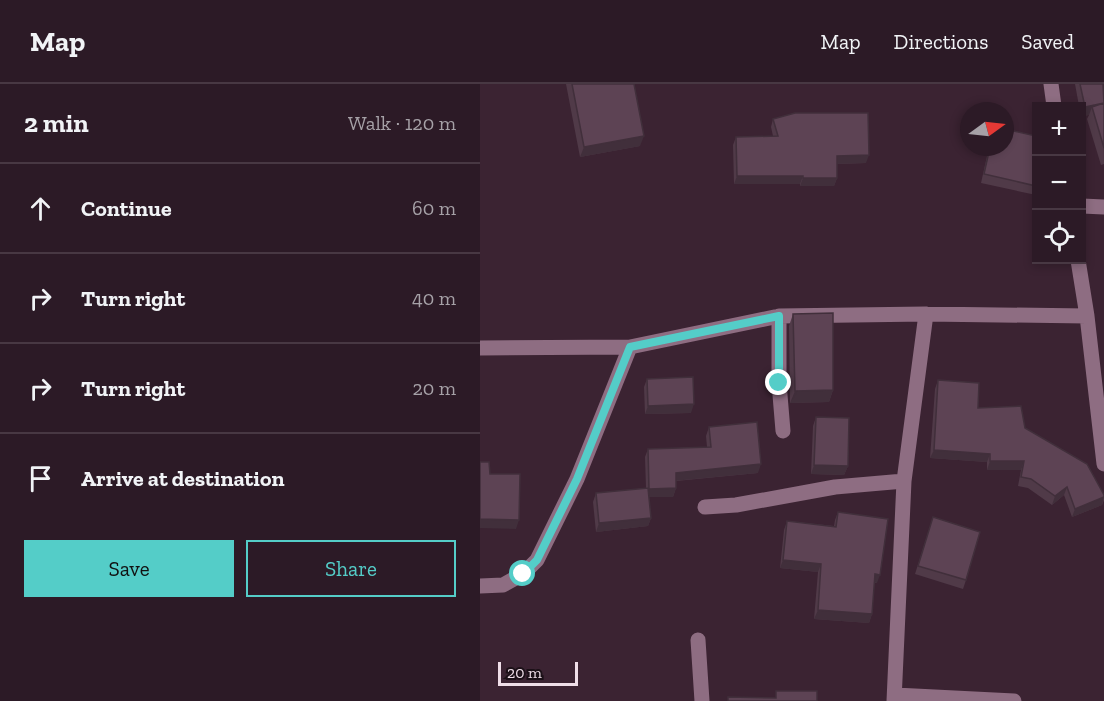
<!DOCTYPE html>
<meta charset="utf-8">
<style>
:root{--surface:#2c1a26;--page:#382732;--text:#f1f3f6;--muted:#a6a1a7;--line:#483843;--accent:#54cdc8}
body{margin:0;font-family:"Zilla Slab",serif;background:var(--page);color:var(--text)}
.controls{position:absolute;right:18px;top:18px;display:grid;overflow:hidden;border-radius:0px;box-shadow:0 3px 9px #0003}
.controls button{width:54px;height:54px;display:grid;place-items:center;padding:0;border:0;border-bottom:2px solid var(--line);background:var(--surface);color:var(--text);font:30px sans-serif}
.compass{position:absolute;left:480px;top:18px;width:54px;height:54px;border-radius:50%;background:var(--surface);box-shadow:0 3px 9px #0003;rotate:75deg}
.scale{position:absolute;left:18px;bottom:15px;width:80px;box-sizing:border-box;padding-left:6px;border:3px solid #efdee8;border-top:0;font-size:16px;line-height:21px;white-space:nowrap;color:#efdee8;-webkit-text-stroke:4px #1b1017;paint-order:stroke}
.stop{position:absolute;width:18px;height:18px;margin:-14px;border:4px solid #54cdc8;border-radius:50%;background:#fff}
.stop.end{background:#54cdc8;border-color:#fff;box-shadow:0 2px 6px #0008}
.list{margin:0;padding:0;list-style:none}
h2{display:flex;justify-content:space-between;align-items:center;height:78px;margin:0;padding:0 24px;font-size:26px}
h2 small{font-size:20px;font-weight:400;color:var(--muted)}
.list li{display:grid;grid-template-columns:39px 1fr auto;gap:18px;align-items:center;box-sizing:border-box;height:90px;padding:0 24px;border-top:2px solid var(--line)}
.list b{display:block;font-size:22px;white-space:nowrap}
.list em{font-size:20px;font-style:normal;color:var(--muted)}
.actions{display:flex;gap:12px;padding:18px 24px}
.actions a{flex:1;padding:14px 0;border:2px solid var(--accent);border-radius:0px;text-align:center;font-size:21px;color:var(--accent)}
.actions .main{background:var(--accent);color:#111}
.icon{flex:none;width:33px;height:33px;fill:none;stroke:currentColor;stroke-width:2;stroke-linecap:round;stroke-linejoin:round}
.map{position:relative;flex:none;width:624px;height:617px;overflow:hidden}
header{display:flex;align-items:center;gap:36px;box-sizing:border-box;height:84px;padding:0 30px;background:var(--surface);border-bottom:2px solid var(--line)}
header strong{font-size:28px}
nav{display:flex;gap:33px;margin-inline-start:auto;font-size:21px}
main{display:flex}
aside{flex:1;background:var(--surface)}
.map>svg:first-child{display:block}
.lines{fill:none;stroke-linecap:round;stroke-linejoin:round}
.minor{stroke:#8e6d82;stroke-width:15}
.wall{fill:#503a48}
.shaded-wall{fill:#412f3b}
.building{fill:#5d4354;stroke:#412f3b;stroke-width:1.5}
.route{stroke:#54cdc8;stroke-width:8}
</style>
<header>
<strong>Map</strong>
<nav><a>Map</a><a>Directions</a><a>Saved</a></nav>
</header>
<main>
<aside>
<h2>2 min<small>Walk · 120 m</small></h2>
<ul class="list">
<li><svg class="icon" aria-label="ahead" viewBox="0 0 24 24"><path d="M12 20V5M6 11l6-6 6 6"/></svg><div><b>Continue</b></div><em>60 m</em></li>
<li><svg class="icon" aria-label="right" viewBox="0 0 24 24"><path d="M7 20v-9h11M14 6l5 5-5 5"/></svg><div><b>Turn right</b></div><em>40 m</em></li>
<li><svg class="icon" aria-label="right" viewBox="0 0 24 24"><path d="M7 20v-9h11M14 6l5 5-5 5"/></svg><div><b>Turn right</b></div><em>20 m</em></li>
<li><svg class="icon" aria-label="arrive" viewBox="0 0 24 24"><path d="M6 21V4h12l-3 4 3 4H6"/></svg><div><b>Arrive at destination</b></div></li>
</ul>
<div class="actions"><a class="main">Save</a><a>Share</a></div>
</aside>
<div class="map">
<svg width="624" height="617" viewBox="0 0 624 617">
<rect width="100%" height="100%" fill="#3b2332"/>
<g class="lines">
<path class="minor" d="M571 0 574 22
M602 122 624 123
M598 176 607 232 624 380
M299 232V299L303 347
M0 264 150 263 299 232 446 230 607 232
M225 423 256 421 355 403 424 397
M0 502 23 501 43 490 57 476 97 395 150 263
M218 556 222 617
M415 611 534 617
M414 617 424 397 446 230"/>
</g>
<path class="wall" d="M86 0H154L160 62 100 73Z
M595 0H623L624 80 621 81 607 35 609 31 602 32V22H599Z
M293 35 386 79 357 80V94L354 102H320V100H254L253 61 256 53 293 52 291 43Z
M556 52V111L501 99 509 63H525Z
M313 230 353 306 349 318 310 319 309 242Z
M167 295 211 329 165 330 164 303Z
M458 296 498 324 545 344 624 411V416L622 421 592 433 584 411 572 421 548 404 538 402 541 386H507V378L450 374 455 305Z
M336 333 368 382 364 391 331 390 333 342Z
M229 343 278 389 196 397V404L193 413H169L171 434 168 442 116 448 113 418 116 409 166 404 165 373 168 365 227 363 226 352Z
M358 428 397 499H394L392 530 389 539 334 535 338 488 300 484 304 446 307 437 354 442 355 436Z
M453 433 486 496 483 505 435 490Z"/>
<path class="shaded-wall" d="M624 19 612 23 609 31 602 32 605 23Z
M164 52 160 62 100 73 104 63Z
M389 71 386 79 354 80 357 72Z
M257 92H323L320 100H254Z
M323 94H357L354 102H320Z
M353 306 349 318 310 319 315 307Z
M214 320 211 329 165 330 168 322Z
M454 366 510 370 507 378 450 374Z
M510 377H544L541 386H507Z
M281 380 278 389 193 397 196 389Z
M334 381 368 382 364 391 331 390Z
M587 403 584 411 572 421 575 412Z
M196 404 193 413H166L169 405Z
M624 413 622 421 592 433 595 425Z
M171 434 168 442 116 448 119 439Z
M0 435 39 436 36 445 0 444Z
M303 476 341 480 338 488 300 484Z
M395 490 400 491 397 499 392 498Z
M338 526 392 530 389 539 334 535Z"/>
<path class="building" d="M92 0H154L164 52 104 63Z
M600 0H623L624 19 605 23Z
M624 19V64L612 23Z
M315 29H388L389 71 357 72V94H323V92H257L256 53 298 52 293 35Z
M525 45 556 52V102L504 90 510 63H525Z
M353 229V306L315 307 313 230Z
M213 293 214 320 168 322 167 295Z
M458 296 499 299 498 324 541 322 545 344 607 380 624 411V413L595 425 587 403 575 412 551 395 541 393 544 377H510V370L454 366Z
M336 333 369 334 368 382 334 381Z
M277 338 281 380 196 389V404L169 405 168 365 231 363 229 343Z
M0 378H9L10 390H40L39 436 0 435Z
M168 404 171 434 119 439 116 409Z
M358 428 408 435 400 491 395 490 392 530 338 526 341 480 303 476 307 437 356 443Z
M453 433 500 448 486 496 438 482Z
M296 607H337V617H248V613L296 614Z"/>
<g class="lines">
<path class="route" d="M43 490 57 476 97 395 150 263 299 232V299"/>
</g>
</svg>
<div class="controls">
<button>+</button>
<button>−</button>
<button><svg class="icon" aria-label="locate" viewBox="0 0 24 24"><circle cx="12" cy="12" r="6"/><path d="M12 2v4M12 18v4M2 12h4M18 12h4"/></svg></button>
</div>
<svg class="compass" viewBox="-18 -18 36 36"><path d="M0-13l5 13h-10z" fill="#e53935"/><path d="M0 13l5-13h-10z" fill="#a6a1a7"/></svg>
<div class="scale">20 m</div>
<div class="stop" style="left:43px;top:490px"></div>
<div class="stop end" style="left:299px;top:299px"></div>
</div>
</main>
